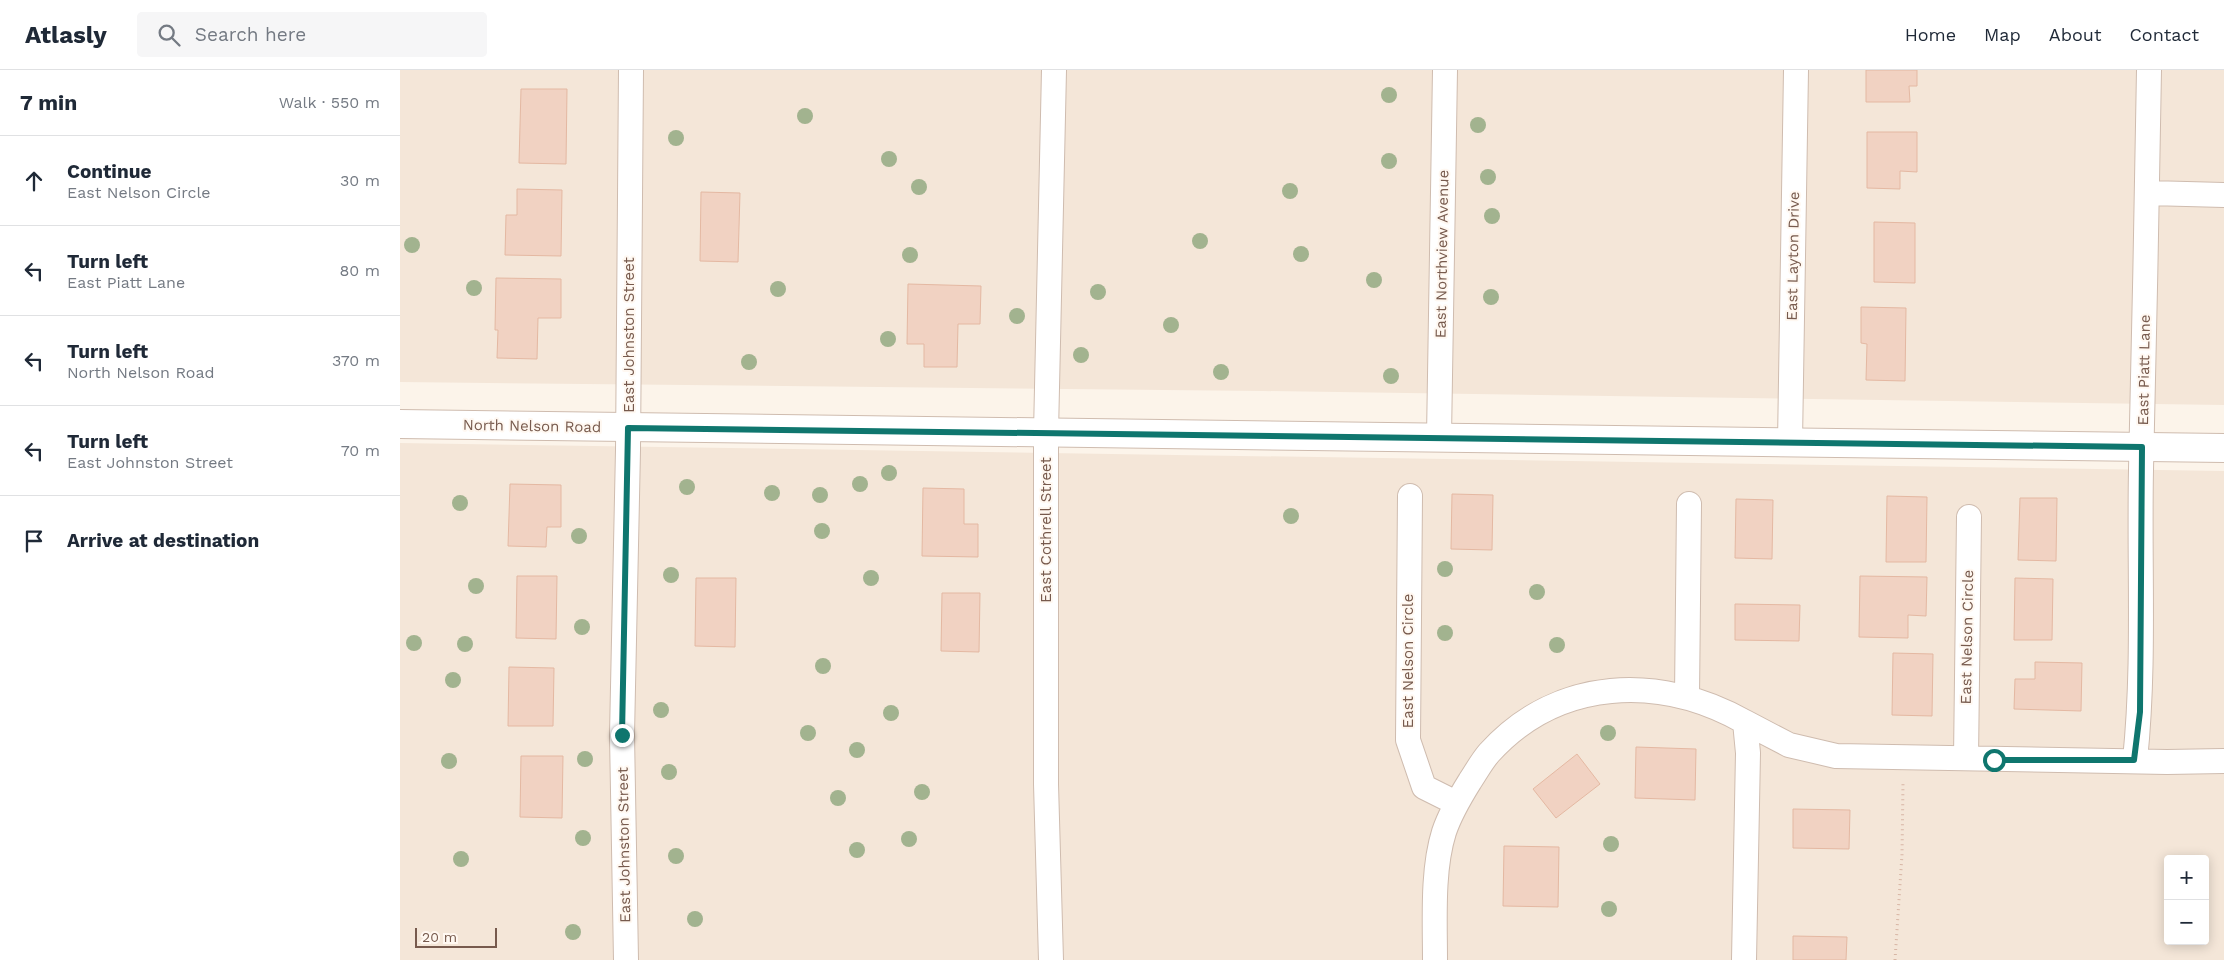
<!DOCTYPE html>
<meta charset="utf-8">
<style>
:root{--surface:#fff;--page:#f6f6f7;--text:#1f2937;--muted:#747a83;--line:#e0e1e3}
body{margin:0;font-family:"Work Sans",sans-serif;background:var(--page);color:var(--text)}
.controls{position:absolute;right:15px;bottom:15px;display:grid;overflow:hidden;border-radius:5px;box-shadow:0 2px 12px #0003}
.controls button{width:45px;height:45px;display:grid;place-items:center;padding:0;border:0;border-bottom:1px solid var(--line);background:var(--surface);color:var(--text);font:25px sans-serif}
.scale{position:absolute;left:15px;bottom:12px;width:82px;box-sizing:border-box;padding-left:5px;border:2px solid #775a4d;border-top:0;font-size:14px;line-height:18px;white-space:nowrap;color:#775a4d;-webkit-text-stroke:4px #fff8f1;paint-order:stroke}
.stop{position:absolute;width:15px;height:15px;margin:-11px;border:4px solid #0f766e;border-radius:50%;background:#fff}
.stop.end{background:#0f766e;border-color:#fff;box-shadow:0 1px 5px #0008}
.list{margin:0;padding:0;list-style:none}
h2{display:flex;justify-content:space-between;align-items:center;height:65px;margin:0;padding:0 20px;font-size:21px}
h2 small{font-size:16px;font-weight:400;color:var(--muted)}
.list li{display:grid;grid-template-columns:32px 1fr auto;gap:15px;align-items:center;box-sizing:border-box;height:90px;padding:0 20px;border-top:1px solid var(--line)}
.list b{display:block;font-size:19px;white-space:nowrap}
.list p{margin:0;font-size:16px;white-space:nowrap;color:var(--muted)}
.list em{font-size:16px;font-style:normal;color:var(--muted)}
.icon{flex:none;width:28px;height:28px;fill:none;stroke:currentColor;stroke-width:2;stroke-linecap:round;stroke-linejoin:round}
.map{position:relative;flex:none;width:1824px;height:890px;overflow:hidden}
header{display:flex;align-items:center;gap:30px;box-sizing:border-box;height:70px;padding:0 25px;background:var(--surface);border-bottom:1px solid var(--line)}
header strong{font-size:24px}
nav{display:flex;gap:28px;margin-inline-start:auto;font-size:18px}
.search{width:350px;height:45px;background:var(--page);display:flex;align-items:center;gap:12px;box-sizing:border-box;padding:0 18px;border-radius:5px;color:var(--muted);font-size:19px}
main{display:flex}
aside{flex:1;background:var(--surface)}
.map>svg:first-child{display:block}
.residential{fill:#f4e6d8;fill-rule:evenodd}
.building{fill:#f1d2c2;stroke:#e4b8a2}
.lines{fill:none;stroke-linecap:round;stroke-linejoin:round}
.minor-casing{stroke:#cfbcaf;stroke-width:26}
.tertiary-casing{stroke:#cfbcaf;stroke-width:30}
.path{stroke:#d7b5a4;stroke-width:3;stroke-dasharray:1 4;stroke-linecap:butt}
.minor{stroke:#fff;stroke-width:24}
.tertiary{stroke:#fff;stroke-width:28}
.tree{fill:#a2b38f}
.route{stroke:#0f766e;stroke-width:6}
.labels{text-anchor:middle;stroke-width:4;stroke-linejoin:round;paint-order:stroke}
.street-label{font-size:15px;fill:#775a4d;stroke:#fff8f1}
</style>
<header>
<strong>Atlasly</strong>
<div class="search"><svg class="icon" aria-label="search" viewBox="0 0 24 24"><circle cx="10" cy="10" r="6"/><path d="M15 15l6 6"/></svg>Search here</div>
<nav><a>Home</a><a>Map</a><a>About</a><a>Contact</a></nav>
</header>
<main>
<aside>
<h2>7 min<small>Walk · 550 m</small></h2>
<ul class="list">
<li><svg class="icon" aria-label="ahead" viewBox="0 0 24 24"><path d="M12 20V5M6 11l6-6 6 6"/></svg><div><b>Continue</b><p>East Nelson Circle</p></div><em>30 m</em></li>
<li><svg class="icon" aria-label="left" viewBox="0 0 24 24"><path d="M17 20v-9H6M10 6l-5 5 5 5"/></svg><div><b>Turn left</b><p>East Piatt Lane</p></div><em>80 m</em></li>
<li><svg class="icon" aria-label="left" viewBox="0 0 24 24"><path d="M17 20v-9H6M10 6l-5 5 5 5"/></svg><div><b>Turn left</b><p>North Nelson Road</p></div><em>370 m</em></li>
<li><svg class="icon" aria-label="left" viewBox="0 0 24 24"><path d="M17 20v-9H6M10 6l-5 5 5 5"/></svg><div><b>Turn left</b><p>East Johnston Street</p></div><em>70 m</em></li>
<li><svg class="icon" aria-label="arrive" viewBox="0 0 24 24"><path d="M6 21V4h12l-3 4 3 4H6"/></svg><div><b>Arrive at destination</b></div></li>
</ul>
</aside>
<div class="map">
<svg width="1824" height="890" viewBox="0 0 1824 890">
<rect width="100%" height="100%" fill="#fcf4ea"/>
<path class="residential" d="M0 0H1824V335L863 321 0 312Z
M0 373 1824 401V890H0ZM1768 789H1805V871H1768Z"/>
<path class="building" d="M1466 0H1517V16H1509L1510 32H1466Z
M121 19H167L166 94 119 93Z
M1467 62H1517V102L1500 101V119L1467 118Z
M117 119 162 120 161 186 105 185 106 145H117Z
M301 122 340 123 338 192 300 191Z
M1474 152 1515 153V213L1474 212Z
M96 208 161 209V248H138L137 289 97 288 98 260H95Z
M508 214 581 216 580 254H558L557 297H524V274H507Z
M1461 237 1506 238 1505 311 1466 310 1467 274 1461 273Z
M110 414 161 415V457H147L146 477 108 476Z
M523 418 564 419V454H578V487L522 486Z
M1052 424 1093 425 1092 480 1051 479Z
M1487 426 1527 427 1526 492H1486Z
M1620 428H1657L1656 491 1618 490Z
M1336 429 1373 430 1372 489 1335 488Z
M117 506H157L156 569 116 568Z
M1460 506 1527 507 1526 546 1508 545V568L1459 567Z
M296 508H336L335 577 295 576Z
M1615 508 1653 509 1652 570H1614Z
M542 523H580L579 582 541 581Z
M1335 534 1400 535 1399 571 1335 570Z
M1493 583 1533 584 1532 646 1492 645Z
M1635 592 1682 593 1681 641 1614 639 1615 609H1635Z
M109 597 154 598 153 656H108Z
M1236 677 1296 679 1295 730 1235 728Z
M1177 684 1200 714 1156 748 1133 719Z
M121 686H163L162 748 120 747Z
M1393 739 1450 740 1449 779 1393 778Z
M1104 776 1159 777 1158 837 1103 836Z
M1393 866 1447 867 1446 890H1393Z"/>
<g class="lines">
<g class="minor-casing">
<path id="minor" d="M1749 123 1824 125
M1039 367 1045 0
M1390 372 1396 0
M1010 426 1008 670 1024 717 1056 733
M1287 627 1289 434
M1345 652 1389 675 1436 686 1767 692 1824 691
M1566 688 1569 447
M1735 690C1745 594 1739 497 1741 400 1744 267 1747 133 1749 0
M226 890 222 665 228 380 231 0
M651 890 646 714V363L654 0
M1035 890C1035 850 1032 800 1044 762 1050 744 1060 727 1070 711 1076 702 1082 691 1089 683 1158 607 1260 604 1345 652L1348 683 1344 890"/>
</g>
<g class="tertiary-casing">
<path id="tertiary" d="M0 354 1824 378"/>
</g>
<path class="path" d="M1495 890 1502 785 1503 713"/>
<use href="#minor" class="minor"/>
<use href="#tertiary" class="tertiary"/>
</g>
<g class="tree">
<circle cx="989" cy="25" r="8"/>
<circle cx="405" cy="46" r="8"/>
<circle cx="1078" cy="55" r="8"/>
<circle cx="276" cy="68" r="8"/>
<circle cx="489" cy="89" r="8"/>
<circle cx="989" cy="91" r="8"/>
<circle cx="1088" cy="107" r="8"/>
<circle cx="519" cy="117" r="8"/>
<circle cx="890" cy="121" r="8"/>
<circle cx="1092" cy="146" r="8"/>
<circle cx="800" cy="171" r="8"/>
<circle cx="12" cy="175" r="8"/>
<circle cx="901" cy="184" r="8"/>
<circle cx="510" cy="185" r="8"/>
<circle cx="974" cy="210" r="8"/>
<circle cx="74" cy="218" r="8"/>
<circle cx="378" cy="219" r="8"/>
<circle cx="698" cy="222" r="8"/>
<circle cx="1091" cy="227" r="8"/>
<circle cx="617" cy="246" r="8"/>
<circle cx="771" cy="255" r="8"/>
<circle cx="488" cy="269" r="8"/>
<circle cx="681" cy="285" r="8"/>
<circle cx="349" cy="292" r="8"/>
<circle cx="821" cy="302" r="8"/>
<circle cx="991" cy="306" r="8"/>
<circle cx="489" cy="403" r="8"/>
<circle cx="460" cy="414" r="8"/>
<circle cx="287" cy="417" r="8"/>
<circle cx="372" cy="423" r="8"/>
<circle cx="420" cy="425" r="8"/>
<circle cx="60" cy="433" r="8"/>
<circle cx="891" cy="446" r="8"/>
<circle cx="422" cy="461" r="8"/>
<circle cx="179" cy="466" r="8"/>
<circle cx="1045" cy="499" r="8"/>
<circle cx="271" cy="505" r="8"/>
<circle cx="471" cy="508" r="8"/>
<circle cx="76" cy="516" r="8"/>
<circle cx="1137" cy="522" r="8"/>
<circle cx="182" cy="557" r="8"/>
<circle cx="1045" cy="563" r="8"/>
<circle cx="14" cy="573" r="8"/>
<circle cx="65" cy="574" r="8"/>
<circle cx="1157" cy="575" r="8"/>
<circle cx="423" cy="596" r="8"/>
<circle cx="53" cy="610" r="8"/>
<circle cx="261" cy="640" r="8"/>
<circle cx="491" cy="643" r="8"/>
<circle cx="408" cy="663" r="8"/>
<circle cx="1208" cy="663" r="8"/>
<circle cx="457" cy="680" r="8"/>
<circle cx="185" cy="689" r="8"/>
<circle cx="49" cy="691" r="8"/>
<circle cx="269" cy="702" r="8"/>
<circle cx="522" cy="722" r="8"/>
<circle cx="438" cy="728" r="8"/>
<circle cx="183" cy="768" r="8"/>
<circle cx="509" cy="769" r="8"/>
<circle cx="1211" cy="774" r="8"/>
<circle cx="457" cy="780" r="8"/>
<circle cx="276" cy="786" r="8"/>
<circle cx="61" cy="789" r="8"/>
<circle cx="1209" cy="839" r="8"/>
<circle cx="295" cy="849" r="8"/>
<circle cx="173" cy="862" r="8"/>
</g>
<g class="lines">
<path class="route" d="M222 665 228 358 1742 377 1740 642 1734 690H1594"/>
</g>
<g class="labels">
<g class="street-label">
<text transform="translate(1042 184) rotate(-89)" y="5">East Northview Avenue</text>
<text transform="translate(1393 186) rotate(-89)" y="5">East Layton Drive</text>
<text transform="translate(229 265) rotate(-90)" y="5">East Johnston Street</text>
<text transform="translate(1744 300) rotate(-89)" y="5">East Piatt Lane</text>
<text transform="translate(132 356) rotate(1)" y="5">North Nelson Road</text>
<text transform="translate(646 460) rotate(-90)" y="5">East Cothrell Street</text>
<text transform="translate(1567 567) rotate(-89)" y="5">East Nelson Circle</text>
<text transform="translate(1008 591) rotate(-90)" y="5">East Nelson Circle</text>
<text transform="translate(224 775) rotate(-91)" y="5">East Johnston Street</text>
</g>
</g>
</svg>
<div class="controls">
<button>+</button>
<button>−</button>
</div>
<div class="scale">20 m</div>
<div class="stop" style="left:1594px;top:690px"></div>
<div class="stop end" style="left:222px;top:665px"></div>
</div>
</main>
